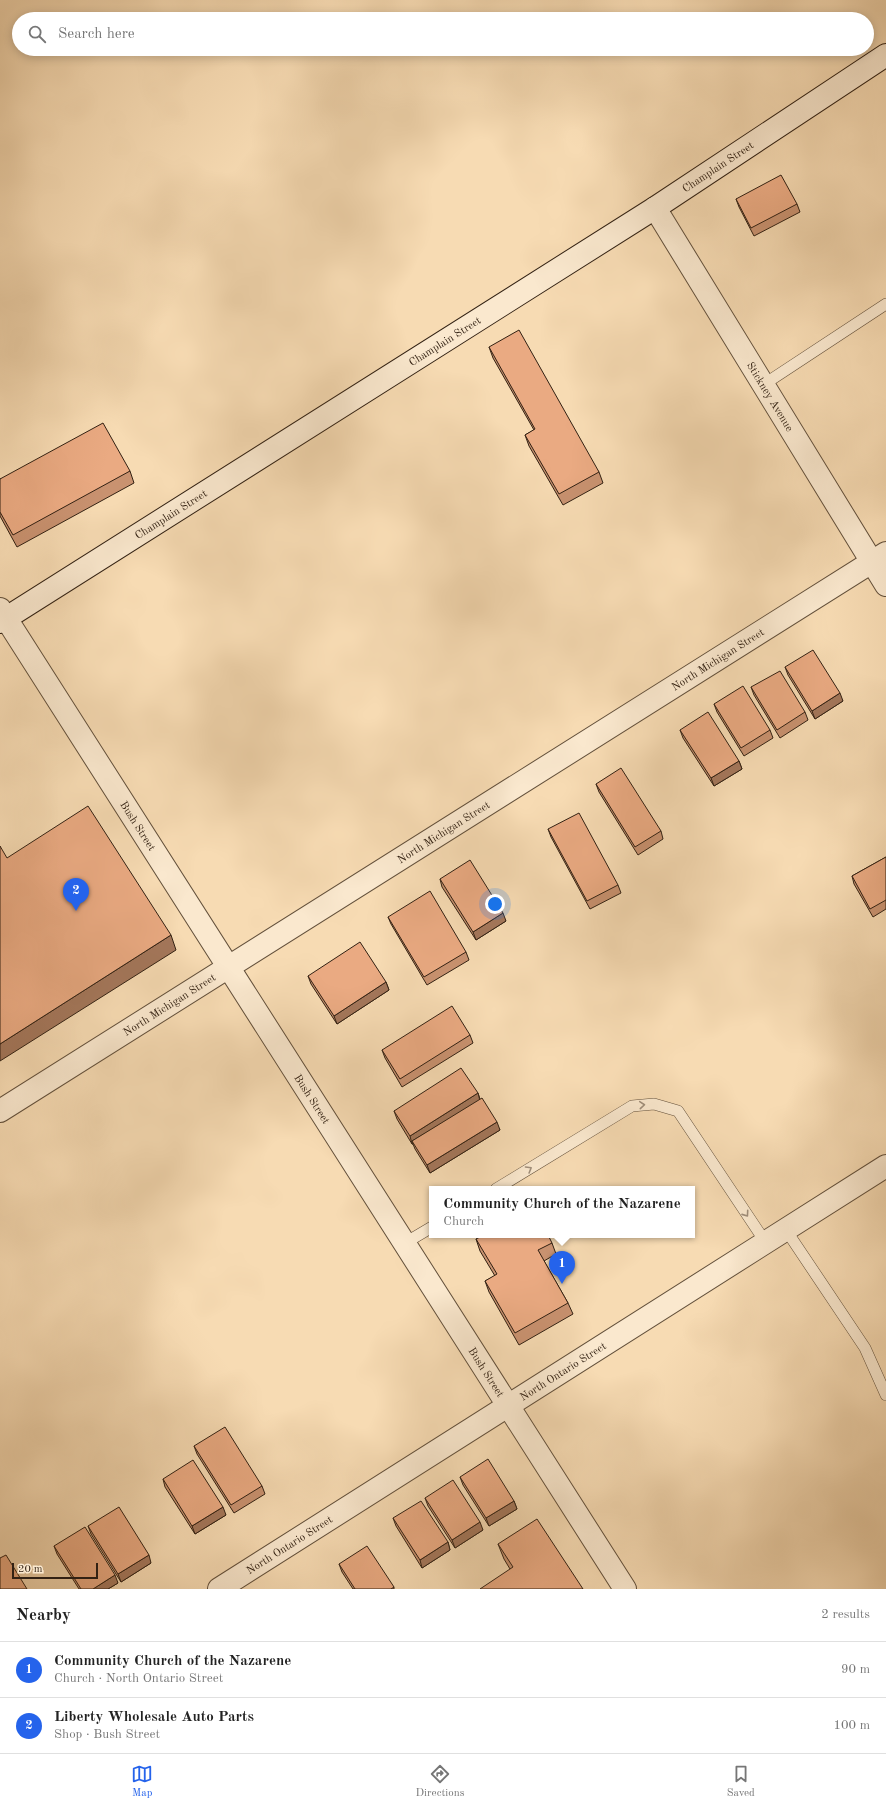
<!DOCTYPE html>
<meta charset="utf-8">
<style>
:root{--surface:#fff;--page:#f2f2f2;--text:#222;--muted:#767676;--line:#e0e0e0;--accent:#2563eb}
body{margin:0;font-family:"Old Standard TT",serif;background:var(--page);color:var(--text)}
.scale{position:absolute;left:12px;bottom:10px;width:86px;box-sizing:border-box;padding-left:4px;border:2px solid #322113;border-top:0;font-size:11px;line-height:14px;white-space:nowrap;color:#322113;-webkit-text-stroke:3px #fae8ce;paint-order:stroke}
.you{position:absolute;left:495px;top:904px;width:14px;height:14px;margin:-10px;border:3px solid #fff;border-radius:50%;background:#1a73e8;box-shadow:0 0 0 6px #1a73e833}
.badge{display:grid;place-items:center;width:26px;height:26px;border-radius:50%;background:var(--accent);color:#fff;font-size:13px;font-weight:700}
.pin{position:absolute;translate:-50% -33px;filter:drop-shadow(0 1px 2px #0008)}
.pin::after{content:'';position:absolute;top:21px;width:14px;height:12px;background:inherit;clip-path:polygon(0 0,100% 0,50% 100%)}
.popup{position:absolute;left:429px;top:1186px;width:266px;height:52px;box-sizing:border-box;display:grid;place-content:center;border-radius:0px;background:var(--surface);filter:drop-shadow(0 1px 3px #0005);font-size:13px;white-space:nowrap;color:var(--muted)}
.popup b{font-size:15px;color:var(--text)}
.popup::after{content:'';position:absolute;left:50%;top:100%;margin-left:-8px;border:8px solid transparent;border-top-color:var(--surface)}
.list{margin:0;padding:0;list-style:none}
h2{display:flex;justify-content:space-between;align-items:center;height:52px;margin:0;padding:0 16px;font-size:17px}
h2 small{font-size:13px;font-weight:400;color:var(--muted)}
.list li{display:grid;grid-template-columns:26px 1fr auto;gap:12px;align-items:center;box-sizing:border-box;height:56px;padding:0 16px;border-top:1px solid var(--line)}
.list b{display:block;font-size:15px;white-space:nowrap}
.list p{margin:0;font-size:13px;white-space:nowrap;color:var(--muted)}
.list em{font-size:13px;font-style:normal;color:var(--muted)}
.icon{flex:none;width:22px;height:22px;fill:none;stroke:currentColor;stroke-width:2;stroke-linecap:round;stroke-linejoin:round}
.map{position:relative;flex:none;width:886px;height:1589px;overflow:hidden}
.search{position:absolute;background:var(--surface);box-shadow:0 2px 10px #0003;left:12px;right:12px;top:12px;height:44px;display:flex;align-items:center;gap:10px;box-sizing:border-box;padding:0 14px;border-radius:22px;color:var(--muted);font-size:15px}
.sheet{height:164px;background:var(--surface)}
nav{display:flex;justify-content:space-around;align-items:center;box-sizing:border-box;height:56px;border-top:1px solid var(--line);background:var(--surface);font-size:11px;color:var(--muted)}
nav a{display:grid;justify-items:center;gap:2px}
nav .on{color:var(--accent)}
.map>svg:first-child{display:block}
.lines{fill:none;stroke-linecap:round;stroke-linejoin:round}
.service-casing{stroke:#63503b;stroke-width:12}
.minor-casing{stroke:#63503b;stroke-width:24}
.secondary-casing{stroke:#322113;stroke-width:24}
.service{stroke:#fae8ce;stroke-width:11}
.minor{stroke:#fae8ce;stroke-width:22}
.secondary{stroke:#fae8ce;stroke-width:22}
.wall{fill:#c99270;stroke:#322113}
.shaded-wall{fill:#a4775b;stroke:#322113}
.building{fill:#eaaa82;stroke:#322113}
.oneway{stroke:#a08e7a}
.labels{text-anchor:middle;stroke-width:4;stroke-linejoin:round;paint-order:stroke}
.street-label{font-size:11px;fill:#322113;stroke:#fae8ce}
</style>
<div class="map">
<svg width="886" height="1589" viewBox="0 0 886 1589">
<rect width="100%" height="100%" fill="#f7dbb3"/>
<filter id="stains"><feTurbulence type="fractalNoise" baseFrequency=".005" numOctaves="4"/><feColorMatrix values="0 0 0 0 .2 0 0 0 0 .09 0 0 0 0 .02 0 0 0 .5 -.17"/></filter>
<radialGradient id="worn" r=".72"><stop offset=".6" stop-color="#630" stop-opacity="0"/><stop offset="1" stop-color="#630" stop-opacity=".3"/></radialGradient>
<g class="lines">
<g class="service-casing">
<path id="service" d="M763 385 886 304
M496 1189 632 1106 654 1104 678 1111 766 1243
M786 1230 865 1348 886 1395
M405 1243 432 1227"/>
</g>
<g class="minor-casing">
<g id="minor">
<path id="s1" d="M655 208 886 585"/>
<path id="s2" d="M0 609 625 1589"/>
<path id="s3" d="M0 1111 886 553"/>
<path id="s4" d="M219 1589 886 1166"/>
</g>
</g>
<g class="secondary-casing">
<g id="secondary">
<path id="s5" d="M0 622 655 208 886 55"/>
</g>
</g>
<use href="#service" class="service"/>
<use href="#minor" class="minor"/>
<use href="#secondary" class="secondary"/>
</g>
<path class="wall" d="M736 199 797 204 800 212 754 236 739 207Z
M489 347 599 472 603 483 563 505 529 446 525 435 534 430 493 358Z
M130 471 134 483 17 547 0 516V479Z
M785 667 843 701 815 719 788 675Z
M751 687 805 712 808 720 780 738 754 695Z
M714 704 770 730 773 738 744 756 717 712Z
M680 730 739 761 742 769 714 786 683 738Z
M596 784 661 831 663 839 638 855 599 792Z
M548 829 618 885 621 893 590 909 551 837Z
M886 857V909L873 917 854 884 852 876Z
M440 879 506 921 476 940 442 887Z
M388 917 466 952 469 960 427 985 391 924Z
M308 976 386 982 389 990 337 1024 311 984Z
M470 1035 473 1043 402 1087 385 1058 382 1050Z
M478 1093 480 1099 500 1130 430 1173 415 1149 413 1144H412L397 1119 394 1111Z
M476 1239 552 1243 556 1254 544 1261 568 1303 573 1314 519 1345 489 1292 485 1281 495 1276 480 1251Z
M194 1446 262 1486 265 1494 234 1513 197 1454Z
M460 1477 514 1501 517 1509 489 1526 463 1485Z
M163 1479 226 1515 195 1534 165 1487Z
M425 1498 483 1530 455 1548 428 1506Z
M393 1518 448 1542 450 1550 422 1568 396 1526Z
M88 1526 151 1563 121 1582 91 1534Z
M498 1544 583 1589 510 1569 504 1559Z
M54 1546 118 1583 108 1589H79L57 1554Z
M339 1564 394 1587V1589H353L342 1572Z"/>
<path class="shaded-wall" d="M840 693 843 701 815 719 812 711Z
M739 761 742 769 714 786 711 778Z
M503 913 506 921 476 940 473 932Z
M171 935 176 950 0 1061V1044Z
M386 982 389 990 337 1024 334 1016Z
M478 1093 480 1101 412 1141 413 1144H412L410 1136Z
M497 1122 500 1130 430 1173 427 1165Z
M514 1501 517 1509 489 1526 486 1518Z
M223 1507 226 1515 195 1534 192 1526Z
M480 1522 483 1530 455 1548 452 1540Z
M448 1542 450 1550 422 1568 420 1560Z
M149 1555 151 1563 121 1582 118 1574Z
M115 1575 118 1583 108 1589H93Z"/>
<path class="building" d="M781 175 797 204 751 228 736 199Z
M519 330 599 472 559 494 525 435 535 429 489 347Z
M103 423 130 471 13 535 0 512V479Z
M813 650 840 693 812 711 785 667Z
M780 671 805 712 777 730 751 687Z
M743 686 770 730 741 748 714 704Z
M708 712 739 761 711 778 680 730Z
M621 768 661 831 635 847 596 784Z
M88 806 171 935 0 1044V846L7 858Z
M579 813 618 885 587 901 548 829Z
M886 857V900L870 909 852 876Z
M470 860 503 913 473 932 440 879Z
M430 891 466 952 424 977 388 917Z
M360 942 386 982 334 1016 308 976Z
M452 1006 470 1035 400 1079 382 1050Z
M461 1068 478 1093 410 1136 394 1111Z
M482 1098 497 1122 427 1165 412 1141Z
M484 1235H548L552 1243 538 1250 568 1303 515 1333 485 1281 497 1274 476 1239Z
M225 1427 262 1486 231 1505 194 1446Z
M488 1459 514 1501 486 1518 460 1477Z
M193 1460 223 1507 192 1526 163 1479Z
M453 1480 480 1522 452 1540 425 1498Z
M421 1501 448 1542 420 1560 393 1518Z
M119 1507 149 1555 118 1574 88 1526Z
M537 1519 583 1589H480L513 1567 498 1544Z
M85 1527 115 1575 93 1589H81L54 1546Z
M367 1546 394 1587 391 1589H355L339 1564Z
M6 1555 27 1589H0V1558Z"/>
<defs><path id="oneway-chevron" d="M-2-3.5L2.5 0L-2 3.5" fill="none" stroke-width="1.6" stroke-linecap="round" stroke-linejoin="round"/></defs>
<g class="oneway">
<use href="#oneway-chevron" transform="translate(642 1105) rotate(-5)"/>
<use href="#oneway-chevron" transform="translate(529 1169) rotate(-31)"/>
<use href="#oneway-chevron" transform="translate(746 1214) rotate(55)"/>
</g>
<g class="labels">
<g class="street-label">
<text dy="4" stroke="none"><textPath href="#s5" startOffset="850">Champlain Street</textPath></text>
<text dy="4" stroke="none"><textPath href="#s5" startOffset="526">Champlain Street</textPath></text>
<text dy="4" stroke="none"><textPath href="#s1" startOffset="221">Stickney Avenue</textPath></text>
<text dy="4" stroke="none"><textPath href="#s5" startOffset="202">Champlain Street</textPath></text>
<text dy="4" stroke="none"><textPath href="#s3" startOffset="848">North Michigan Street</textPath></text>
<text dy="4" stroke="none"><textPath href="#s2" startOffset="257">Bush Street</textPath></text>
<text dy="4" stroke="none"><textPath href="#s3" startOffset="524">North Michigan Street</textPath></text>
<text dy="4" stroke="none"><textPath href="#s3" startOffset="200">North Michigan Street</textPath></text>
<text dy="4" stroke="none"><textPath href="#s2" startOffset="581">Bush Street</textPath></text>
<text dy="4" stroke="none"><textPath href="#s4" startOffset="407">North Ontario Street</textPath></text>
<text dy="4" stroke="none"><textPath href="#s2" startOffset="905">Bush Street</textPath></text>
<text dy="4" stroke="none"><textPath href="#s4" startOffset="83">North Ontario Street</textPath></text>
</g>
</g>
<rect width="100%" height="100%" filter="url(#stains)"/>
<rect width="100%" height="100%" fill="url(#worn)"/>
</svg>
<div class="scale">20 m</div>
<div class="you"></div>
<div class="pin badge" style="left:562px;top:1284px">1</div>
<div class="popup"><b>Community Church of the Nazarene</b>Church</div>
<div class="pin badge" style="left:76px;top:911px">2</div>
<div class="search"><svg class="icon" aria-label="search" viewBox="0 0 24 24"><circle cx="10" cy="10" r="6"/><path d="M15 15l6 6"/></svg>Search here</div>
</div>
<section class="sheet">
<h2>Nearby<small>2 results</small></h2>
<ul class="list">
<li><span class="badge">1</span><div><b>Community Church of the Nazarene</b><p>Church · North Ontario Street</p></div><em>90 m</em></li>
<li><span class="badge">2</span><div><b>Liberty Wholesale Auto Parts</b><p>Shop · Bush Street</p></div><em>100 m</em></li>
</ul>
</section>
<nav>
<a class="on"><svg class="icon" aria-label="map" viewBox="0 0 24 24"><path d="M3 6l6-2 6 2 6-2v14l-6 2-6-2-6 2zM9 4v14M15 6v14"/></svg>Map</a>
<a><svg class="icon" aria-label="directions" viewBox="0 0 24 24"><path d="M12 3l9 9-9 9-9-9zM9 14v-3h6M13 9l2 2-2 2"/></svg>Directions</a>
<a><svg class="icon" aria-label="saved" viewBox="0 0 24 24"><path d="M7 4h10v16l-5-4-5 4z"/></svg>Saved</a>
</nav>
